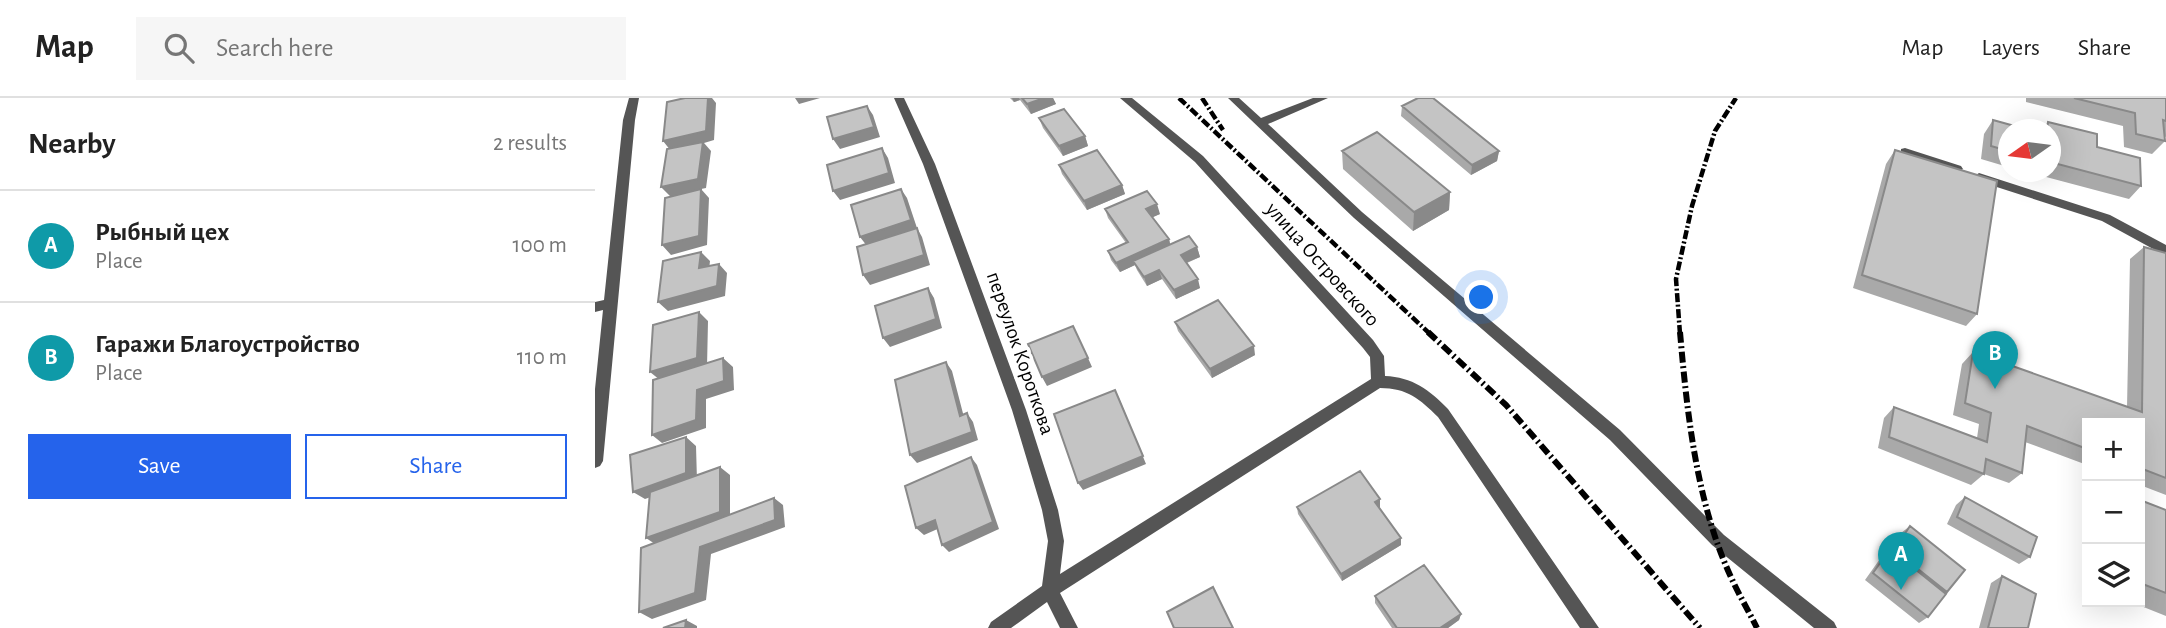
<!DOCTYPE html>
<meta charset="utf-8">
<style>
:root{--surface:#fff;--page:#f6f6f6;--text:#222;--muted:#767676;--line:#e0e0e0;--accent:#2563eb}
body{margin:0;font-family:"Alegreya Sans",sans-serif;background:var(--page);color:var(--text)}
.controls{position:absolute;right:21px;bottom:21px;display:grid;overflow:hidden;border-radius:0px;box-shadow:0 7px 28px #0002}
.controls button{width:63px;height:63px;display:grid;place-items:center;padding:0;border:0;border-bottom:2px solid var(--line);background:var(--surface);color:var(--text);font:35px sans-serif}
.compass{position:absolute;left:1403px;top:21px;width:63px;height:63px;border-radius:50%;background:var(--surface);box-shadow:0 7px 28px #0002;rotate:256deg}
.you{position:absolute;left:887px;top:200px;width:24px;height:24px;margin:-18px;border:5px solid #fff;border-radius:50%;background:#1a73e8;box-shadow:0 0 0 10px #1a73e833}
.badge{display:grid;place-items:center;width:46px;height:46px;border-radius:50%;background:var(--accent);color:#fff;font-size:23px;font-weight:700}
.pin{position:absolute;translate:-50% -58px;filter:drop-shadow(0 2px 4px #0008)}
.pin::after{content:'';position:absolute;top:37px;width:24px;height:21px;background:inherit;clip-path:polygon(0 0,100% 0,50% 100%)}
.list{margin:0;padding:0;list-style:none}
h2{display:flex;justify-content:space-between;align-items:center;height:91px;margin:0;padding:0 28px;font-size:30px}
h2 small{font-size:23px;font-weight:400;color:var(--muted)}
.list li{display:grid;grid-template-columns:46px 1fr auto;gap:21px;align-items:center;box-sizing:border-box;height:112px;padding:0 28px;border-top:2px solid var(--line)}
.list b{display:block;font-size:26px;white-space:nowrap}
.list p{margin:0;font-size:23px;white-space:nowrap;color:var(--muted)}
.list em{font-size:23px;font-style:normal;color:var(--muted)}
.actions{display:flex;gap:14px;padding:21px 28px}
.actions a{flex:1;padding:16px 0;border:2px solid var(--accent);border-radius:0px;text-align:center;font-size:24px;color:var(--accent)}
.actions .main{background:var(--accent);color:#fff}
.icon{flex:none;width:38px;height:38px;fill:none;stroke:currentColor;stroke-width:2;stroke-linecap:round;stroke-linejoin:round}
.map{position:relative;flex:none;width:1571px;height:530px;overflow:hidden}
header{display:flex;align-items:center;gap:42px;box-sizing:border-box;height:98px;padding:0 35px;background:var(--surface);border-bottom:2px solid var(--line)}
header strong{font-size:33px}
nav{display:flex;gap:38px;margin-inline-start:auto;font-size:24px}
.search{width:490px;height:63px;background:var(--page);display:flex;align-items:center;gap:18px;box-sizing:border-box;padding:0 24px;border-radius:0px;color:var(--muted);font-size:26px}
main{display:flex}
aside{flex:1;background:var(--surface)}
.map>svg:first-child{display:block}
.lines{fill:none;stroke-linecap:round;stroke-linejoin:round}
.lane{fill:#555;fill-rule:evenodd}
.street{fill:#555;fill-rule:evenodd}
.rail-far1{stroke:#000;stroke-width:4.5;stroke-dasharray:9 2.5 2 2.5;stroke-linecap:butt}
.rail{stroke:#000;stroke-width:6;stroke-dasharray:11 3.5 2 3.5;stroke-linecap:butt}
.wall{fill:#a9a9a9}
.shaded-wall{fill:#898989}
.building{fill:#c4c4c4;stroke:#898989;stroke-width:2}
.labels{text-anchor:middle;stroke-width:7;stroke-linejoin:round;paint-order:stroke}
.street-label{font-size:21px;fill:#000;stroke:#fff}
</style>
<header>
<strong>Map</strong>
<div class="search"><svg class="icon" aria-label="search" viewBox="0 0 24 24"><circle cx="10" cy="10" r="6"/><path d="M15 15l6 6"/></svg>Search here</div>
<nav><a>Map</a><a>Layers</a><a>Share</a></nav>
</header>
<main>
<aside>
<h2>Nearby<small>2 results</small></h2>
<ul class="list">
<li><span class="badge" style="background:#0f9aa8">A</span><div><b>Рыбный цех</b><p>Place</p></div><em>100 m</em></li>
<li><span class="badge" style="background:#0f9aa8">B</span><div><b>Гаражи Благоустройство</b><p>Place</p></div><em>110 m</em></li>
</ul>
<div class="actions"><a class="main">Save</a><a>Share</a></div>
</aside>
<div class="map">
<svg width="1571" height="530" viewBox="0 0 1571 530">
<rect width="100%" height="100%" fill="#fff"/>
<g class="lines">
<path class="lane" d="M1310 50 1366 68 1368 71 1362 75 1306 57V51Z
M1384 75 1515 117 1571 147V158L1507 123 1380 82 1378 79Z"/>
<path class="street" d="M34 0H44L40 22 8 363 5 368 0 370V291L8 212 0 214V204L9 202 28 22Z
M299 0H309L340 66 431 312 463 412 469 443 465 476 776 281 775 259 768 250 600 64 525 0H537L608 58 778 242 789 258 790 278C817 279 835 292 853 311L1004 530H985L843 319C825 301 812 290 785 290L465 495 483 530H465L452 504 416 530H393L396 524 447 488 453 443 447 412 417 312 328 66Z
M633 0H644L666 20 718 0H733L673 26 767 114 1025 332 1129 437 1239 524 1242 530H1219L1117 447 1015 342 759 120Z"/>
<path class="rail-far1" d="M584 0 835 236
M607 0 628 32
M1085 236 1081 181 1097 108 1120 33 1141 0"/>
<path class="rail" d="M833 234 911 307 1105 530
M1085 234C1092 314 1101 402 1135 477 1143 495 1153 512 1162 530"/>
</g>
<path class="wall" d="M415 0H458L461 6 436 16 425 2 419 4Z
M1431 0H1571V39L1569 38 1570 43 1557 56 1529 49 1528 28 1431 4Z
M807 8 904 53 902 63 876 77 806 18Z
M444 20 490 38 493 48 468 58 448 30Z
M1398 22 1413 32V69L1386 61 1389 36Z
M1453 24 1502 49 1546 88 1534 101 1432 74H1455V32H1447Z
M1300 52 1382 216 1371 228 1258 190 1291 66Z
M747 53 855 94 854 112 818 133 748 71Z
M464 67 527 87 530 96 492 112 467 76Z
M510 111 565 116 557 119 574 141 575 146 602 149 605 159 592 165 605 190 581 201 567 181 552 188 542 172 540 167 525 174 516 162 513 153 531 145 513 120Z
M1549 149 1571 155V397L1545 387V325H1492V367L1430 344 1427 375 1414 385 1389 376 1376 387 1283 350 1289 320 1299 309 1382 340 1384 326 1358 317 1367 266 1378 254 1532 309 1535 161Z
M580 224 660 257 617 280 583 233Z
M1370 399 1435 459 1424 466 1352 426 1361 407Z
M1545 402 1571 412V518L1536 504H1545Z
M702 409H785H784L806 440V447L747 483 703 416Z
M1315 428 1352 494 1350 496 1333 519 1324 525 1270 482 1287 458 1295 451 1306 435Z
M1407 478 1433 530H1384L1396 485Z
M780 498 866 516 864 522 853 530H797L780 505Z"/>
<path class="shaded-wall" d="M113 0H117L121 5 119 42 109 45 116 53 111 90 106 91 114 100 112 147 76 157 67 147 75 98 66 89 76 53 68 43Z
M200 0H225L204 6Z
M417 0H424L425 2 419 4Z
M449 0H458L461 6 436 16 432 6Z
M272 8 278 17 285 39 245 51 238 41Z
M490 38 493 48 468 58 464 48Z
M287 50 293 60 300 85 245 102 238 93Z
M904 53 902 63 876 77 877 67Z
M527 87 530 96 492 112 489 103Z
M306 91 312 100 322 130 327 139 335 167 275 187 268 177 272 148 265 139Z
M855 94 854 112 818 133 819 114Z
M562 106 565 116 554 121 551 111Z
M574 141 576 150 538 163 540 167 525 174 521 165Z
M602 149 605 159 588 166 586 157Z
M106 154 115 163 113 180 104 170Z
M124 166 132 175 130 198 73 213 63 204Z
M564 172 567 181 552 188 549 179Z
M603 181 605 190 581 201 579 192Z
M333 190 339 200 347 230 295 249 288 240Z
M104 214 113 223 112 269 65 282 55 274Z
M659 248 660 257 617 280 615 271Z
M128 260 138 269 139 292 111 301V330L67 345 57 337 102 292Z
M493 260 497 269 452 288 447 279Z
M351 264 357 273 371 327 365 318Z
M524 300 551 366 488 392 483 385Z
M372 315 378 324 383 342 322 365 315 357Z
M91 339 101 348 102 383 50 401 38 394Z
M376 359 382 367 404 431 354 454 347 447Z
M125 369 135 377V421L63 448 51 440Z
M179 400 188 407 190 429 116 456 111 502 57 521 44 514 105 449Z
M785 401V409L780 411V404Z
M340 422 347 429 329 437 321 430Z
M806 440V447L747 483 746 476Z
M866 516 864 522 853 530H845Z
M91 522 102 528V530H90Z"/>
<path class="building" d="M90 0H113L111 33 68 43 72 4Z
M427 0H449L432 6Z
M823 0H838L904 53 877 67 807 8Z
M1479 0H1571V23L1568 22 1570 43 1541 36 1540 15Z
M272 8 279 29 238 41 232 19Z
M469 11 490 38 464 48 444 20Z
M1398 22 1434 32H1413V53L1396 48Z
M1453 24 1502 36V49L1545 60 1546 88 1455 64V32H1452Z
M782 34 855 94 819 114 747 53Z
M108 44 103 81 66 89 72 51Z
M287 50 294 75 238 93 232 67Z
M502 52 527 87 489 103 464 67Z
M1300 52 1402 83 1382 216 1267 177Z
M106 91 104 138 67 147 70 100Z
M306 91 316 122 265 139 256 107Z
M552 93 562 106 551 111 574 141 521 165 513 153 533 144 510 111Z
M322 130 329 157 268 177 262 149Z
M594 138 602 149 586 157 603 181 579 192 564 172 549 179 538 163Z
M1549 149 1571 155V380L1545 370V325H1492V351L1432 328 1427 375 1391 361 1389 376 1294 339 1299 309 1392 344 1396 315 1370 305 1378 254 1547 314Z
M106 154 104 170 124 166 122 188 63 204 68 163Z
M333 190 341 221 288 240 280 208Z
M623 202 659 248 615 271 580 224Z
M104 214 102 260 55 274 58 227Z
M478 228 493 260 447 279 433 246Z
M128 260 129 283 102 292 101 322 57 337 58 282Z
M351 264 365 318 372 315 377 334 315 357 300 282Z
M520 292 548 358 483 385 459 316Z
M91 339V375L38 394 35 357Z
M376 359 398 424 347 447 340 422 321 430 310 388Z
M125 369V414L51 440 55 394Z
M765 373 785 401 780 404 806 440 746 476 702 409Z
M1370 399 1442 439 1435 459 1362 419Z
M179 400 180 422 105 449 100 495 44 514 46 450Z
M1545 402 1571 412V495L1545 485Z
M1315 428 1370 472 1352 494 1299 452Z
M1295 451 1351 496 1333 519 1278 475Z
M829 467 866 516 845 530H802L780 498Z
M1407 478 1441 496 1433 530H1393Z
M618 489 638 530H579L572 514Z
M91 522 90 530H68Z"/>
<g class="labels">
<g class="street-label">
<text transform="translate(728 166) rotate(48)" y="7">улица Островского</text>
<text transform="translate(426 255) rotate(71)" y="7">переулок Короткова</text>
</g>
</g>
</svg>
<div class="controls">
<button>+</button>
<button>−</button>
<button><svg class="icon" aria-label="layers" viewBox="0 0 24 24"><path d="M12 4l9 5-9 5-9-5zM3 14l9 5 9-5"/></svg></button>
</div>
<svg class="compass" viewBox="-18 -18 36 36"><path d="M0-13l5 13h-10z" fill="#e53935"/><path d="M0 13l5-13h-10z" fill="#767676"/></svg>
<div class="you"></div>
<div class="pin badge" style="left:1306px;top:492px;background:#0f9aa8">A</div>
<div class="pin badge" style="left:1400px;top:291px;background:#0f9aa8">B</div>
</div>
</main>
